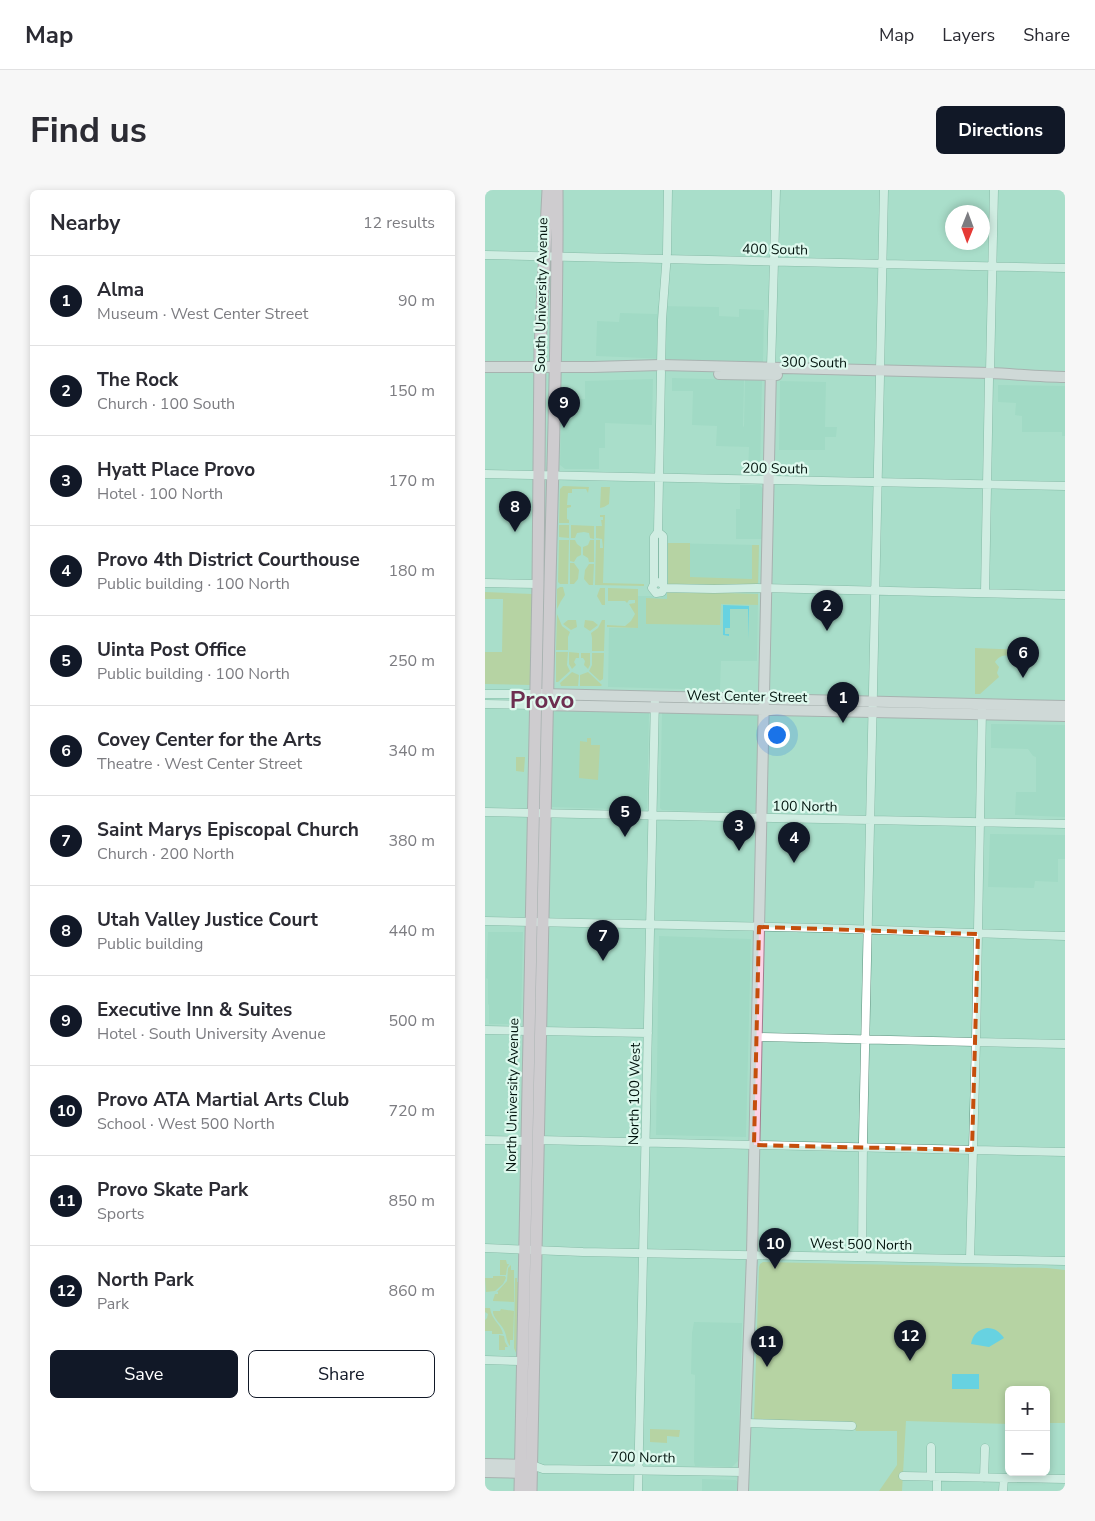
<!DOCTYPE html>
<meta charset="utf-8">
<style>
:root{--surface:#fff;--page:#f7f7f7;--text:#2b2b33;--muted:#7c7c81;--line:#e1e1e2;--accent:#111827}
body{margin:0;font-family:"Nunito Sans",sans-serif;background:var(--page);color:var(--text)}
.controls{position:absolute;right:15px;bottom:15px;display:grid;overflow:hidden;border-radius:8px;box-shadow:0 2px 8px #0003}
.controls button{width:45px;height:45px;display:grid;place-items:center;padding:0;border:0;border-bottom:1px solid var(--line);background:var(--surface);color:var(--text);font:25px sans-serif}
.compass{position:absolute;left:460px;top:15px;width:45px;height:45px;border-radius:50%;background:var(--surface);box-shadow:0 2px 8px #0003;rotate:181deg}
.you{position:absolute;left:291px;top:544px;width:18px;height:18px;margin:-12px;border:4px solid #fff;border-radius:50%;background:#1a73e8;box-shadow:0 0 0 8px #1a73e833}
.badge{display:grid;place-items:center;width:32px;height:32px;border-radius:50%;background:var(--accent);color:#fff;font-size:16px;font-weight:700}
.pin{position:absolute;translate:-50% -41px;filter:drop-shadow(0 1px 2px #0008)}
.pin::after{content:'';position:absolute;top:26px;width:18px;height:15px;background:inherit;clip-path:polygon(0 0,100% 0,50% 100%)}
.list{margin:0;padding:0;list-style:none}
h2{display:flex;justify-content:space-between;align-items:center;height:65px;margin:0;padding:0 20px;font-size:21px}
h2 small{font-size:16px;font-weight:400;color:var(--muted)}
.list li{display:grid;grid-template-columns:32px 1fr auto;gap:15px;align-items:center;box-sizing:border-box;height:90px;padding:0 20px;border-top:1px solid var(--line)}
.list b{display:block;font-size:19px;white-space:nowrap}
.list p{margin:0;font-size:16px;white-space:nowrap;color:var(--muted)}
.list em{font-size:16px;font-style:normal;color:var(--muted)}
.actions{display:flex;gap:10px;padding:15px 20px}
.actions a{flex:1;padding:11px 0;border:1px solid var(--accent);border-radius:8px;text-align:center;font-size:18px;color:var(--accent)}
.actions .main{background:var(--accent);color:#fff}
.map{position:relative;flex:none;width:580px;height:1301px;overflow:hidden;border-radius:8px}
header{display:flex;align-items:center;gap:30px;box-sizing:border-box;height:70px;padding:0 25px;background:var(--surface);border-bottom:1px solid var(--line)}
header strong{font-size:24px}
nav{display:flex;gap:28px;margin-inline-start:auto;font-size:18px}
.intro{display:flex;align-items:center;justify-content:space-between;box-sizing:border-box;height:120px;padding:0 30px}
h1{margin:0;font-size:35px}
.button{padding:12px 22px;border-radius:8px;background:var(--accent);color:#fff;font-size:18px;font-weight:700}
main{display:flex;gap:30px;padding:0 30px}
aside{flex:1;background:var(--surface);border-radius:8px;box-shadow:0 2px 8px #0003}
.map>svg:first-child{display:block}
.built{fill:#97d6be}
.green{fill:#c5c674}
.water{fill:#18c3fc}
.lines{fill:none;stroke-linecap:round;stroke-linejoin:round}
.minor-casing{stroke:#5e917e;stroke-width:9}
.major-casing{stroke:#a47c8f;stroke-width:12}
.highway-casing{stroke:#a47c8f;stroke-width:13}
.minor{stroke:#fff;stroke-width:8}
.major{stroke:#fdd3e6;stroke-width:10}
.highway{stroke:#fbb5d6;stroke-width:11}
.marked{fill:none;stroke:#c54e0c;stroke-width:4;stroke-dasharray:10 6;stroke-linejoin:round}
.labels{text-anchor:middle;stroke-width:4.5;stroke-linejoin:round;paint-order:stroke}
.street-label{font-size:14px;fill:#01120c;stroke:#def9ee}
.town-label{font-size:24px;font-weight:bold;fill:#6d2e50;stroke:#def9ee}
</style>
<header>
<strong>Map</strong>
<nav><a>Map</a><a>Layers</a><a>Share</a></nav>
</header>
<div class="intro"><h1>Find us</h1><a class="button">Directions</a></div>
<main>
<aside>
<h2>Nearby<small>12 results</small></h2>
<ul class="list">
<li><span class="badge">1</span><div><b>Alma</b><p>Museum · West Center Street</p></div><em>90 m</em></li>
<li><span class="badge">2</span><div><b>The Rock</b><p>Church · 100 South</p></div><em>150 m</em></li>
<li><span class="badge">3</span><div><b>Hyatt Place Provo</b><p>Hotel · 100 North</p></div><em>170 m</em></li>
<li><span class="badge">4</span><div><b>Provo 4th District Courthouse</b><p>Public building · 100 North</p></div><em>180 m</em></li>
<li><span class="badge">5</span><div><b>Uinta Post Office</b><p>Public building · 100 North</p></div><em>250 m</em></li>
<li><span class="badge">6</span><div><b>Covey Center for the Arts</b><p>Theatre · West Center Street</p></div><em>340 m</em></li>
<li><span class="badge">7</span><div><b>Saint Marys Episcopal Church</b><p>Church · 200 North</p></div><em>380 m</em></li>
<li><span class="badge">8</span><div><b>Utah Valley Justice Court</b><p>Public building</p></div><em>440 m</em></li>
<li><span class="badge">9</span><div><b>Executive Inn &amp; Suites</b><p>Hotel · South University Avenue</p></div><em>500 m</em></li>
<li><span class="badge">10</span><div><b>Provo ATA Martial Arts Club</b><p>School · West 500 North</p></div><em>720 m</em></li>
<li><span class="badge">11</span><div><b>Provo Skate Park</b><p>Sports</p></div><em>850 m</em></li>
<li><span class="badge">12</span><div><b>North Park</b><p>Park</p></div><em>860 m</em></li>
</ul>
<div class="actions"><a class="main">Save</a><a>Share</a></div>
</aside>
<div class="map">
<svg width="580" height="1301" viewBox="0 0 580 1301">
<rect width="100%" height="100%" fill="#a9deca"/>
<path class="built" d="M173 116 234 117V126L254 127V119L279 120 278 173 111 166 112 131 134 132 135 123 172 124Z
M187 188 259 190 258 237 259 236 260 190 277 191 275 282 263 281 264 257 231 256 232 236 207 235 208 201H187Z
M168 189 167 235 120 233V258H114V279H80L75 275 77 209H100V191Z
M295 191 341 192 340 237H352L351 247H340V260H294Z
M513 195 580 196V246H577V242H537V226L530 225 531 213 513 212Z
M255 295H275L278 299 277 349H251V319H255Z
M180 353 274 355 272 471H236L235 500 123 497 124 438H152L153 406H180Z
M65 516 161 520 164 523 162 618 160 620 67 617 64 615Z
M177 522 270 524 273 527 271 620 268 623 177 620 175 618Z
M506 534 580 535V627L530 625 531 602H551V567L548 566 543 559 506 558Z
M505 644 580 645V669H573V692L550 691 549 698 503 697Z
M3 742H38L36 834H4V815L3 814V789L1 788Z
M174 746 266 749 261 947 171 945Z
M209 1132 257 1133 253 1271 247 1277 210 1276 209 1272 210 1185 206 1184 207 1143Z
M217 1289 251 1290 253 1293V1301H217Z"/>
<path class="green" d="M78 296 104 297 103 303 101 299H87V303H83L82 315H86V317L82 318V329L84 330V333H74L75 299Z
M116 297H125L124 314 119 317 115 318Z
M115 325H120L118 393 159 394V396L110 395 111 350H115V358H118L117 349 111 348V336H117L116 330H118V327H115Z
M74 335H84V348L74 347Z
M86 335 109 336V349L105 348 104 343 99 342 92 343 90 348H86Z
M74 350H84L83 394H75L73 392Z
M85 350H90L92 354 96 357V365L92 367 89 372 85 371Z
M105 350H109V372H104L103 368 98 365V357L103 355Z
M183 353H205V387L267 389V355H274L273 393 270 396 183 394Z
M85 373H89L94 380 93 389 89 394H85Z
M104 374H109L108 395H104L99 389 100 380Z
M75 397H78L80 405 76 411 72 419V399Z
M115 398H120V415H117L112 406Z
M123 398 153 399V438L122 437V435L140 436 146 431 150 424 144 414 150 413V410H144L142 413 140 411H123Z
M182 401 273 404V415L236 414 235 435 161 434V408L182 409Z
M0 402 47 404 46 495 0 494V462H17L18 409H0Z
M72 424 77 436 85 442 83 447V460H71Z
M83 430H91L92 437 86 440 78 434Z
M100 430 108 431 113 435 105 441 99 437Z
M117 430H120L119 461H107V448L106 443 113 438Z
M490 458 538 460 540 462 533 469C525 465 516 463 510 472L514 477 512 483 514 487 495 504H490Z
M71 462H83L82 475 85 481 73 492H71Z
M84 462 94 463V468H91L89 472 91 475 87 479 84 474Z
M96 463H105V475L103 479 99 475 100 471 98 468H96Z
M107 463H119L118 489 115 491 104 481 107 475Z
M87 482 94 485 93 496H76L75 493Z
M103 482 117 495 116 496H95V485Z
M102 548H106V555H115L113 590 94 588 95 551 102 552Z
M31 567H40L39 582 31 581Z
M15 1070H21L22 1074H24L22 1078 21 1085H15Z
M278 1072 562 1078 580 1080V1233H561V1200H524V1234L421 1231 417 1301H394L412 1275V1241H371L366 1232 269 1230 274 1077 275 1074Z
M26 1075V1080H29V1112L8 1111V1110L10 1104H13V1102H12L22 1091 23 1078Z
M8 1086H20L21 1088 18 1094 10 1101 1 1102 0 1088H8Z
M30 1088H32V1092H34L31 1163 29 1158Z
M0 1118H5C7 1131 16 1134 18 1144H7V1141H0V1130L2 1128 3 1124 0 1122Z
M16 1119 29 1121 28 1150H25V1156C21 1151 22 1146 19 1140 16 1134 10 1130 8 1123V1121H15Z
M14 1145 19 1146 20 1152 23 1157H20V1160H14Z
M165 1239 195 1240 194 1247 182 1246V1253L165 1252Z"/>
<path class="water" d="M238 415 264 416V449L263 419H245V438H240V444H244V446L238 445Z
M502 1138C510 1138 515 1142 519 1148L504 1157 486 1154C488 1144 493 1140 502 1138Z
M467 1184H494V1199H467Z"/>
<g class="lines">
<g class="minor-casing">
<path id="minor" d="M0 65 580 78
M176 175 177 130 182 63 183 0
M286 178 291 0
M395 180 399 0
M505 183 509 0
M0 284 580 296
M173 342 178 346V394
M0 393 53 394
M169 394 173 392 178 394 179 398 177 402 171 403 167 398 169 394V347L173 342 176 182
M179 398 229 399 272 398 580 405
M500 403 504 189
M0 504H50
M0 514 50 515
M0 622 580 634
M0 731 333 738 580 746
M0 840 43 841
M56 841 163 843
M272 847 580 854
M0 950 42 951
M53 950 580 962
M0 1058 98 1062 580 1071
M377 1067 378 950 395 186
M485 1069 491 851 497 519
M0 1170 36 1171
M260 1233 367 1236
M47 1275 58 1279 259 1282
M418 1286 580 1289
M446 1287V1257
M499 1288 500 1258
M153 1301 170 507
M452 1301V1287
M518 1301 519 1288"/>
</g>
<g class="major-casing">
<path id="major" d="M0 177H108L176 175 505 183C530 184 555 187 580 187
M234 184 292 185
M56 504 580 516
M56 515 580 526
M0 1274 41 1275
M0 1282 41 1283
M258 1301 267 1065 286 178"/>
</g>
<g class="highway-casing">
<path id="highway" d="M35 1301 53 394 55 158 63 0
M46 1301C53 998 60 695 65 392 68 262 73 131 72 0"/>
</g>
<use href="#minor" class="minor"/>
<use href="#major" class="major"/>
<use href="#highway" class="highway"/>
</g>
<path d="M0 0H580V1301H0ZM274 737 493 744 487 960 269 955Z" fill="#a9deca" fill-opacity=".55" fill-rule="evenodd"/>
<path class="marked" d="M274 737 493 744 487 960 269 955Z"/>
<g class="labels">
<g class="street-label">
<text transform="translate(290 59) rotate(1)" y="5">400 South</text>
<text transform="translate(56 105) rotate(-89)" y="5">South University Avenue</text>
<text transform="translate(329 172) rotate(1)" y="5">300 South</text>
<text transform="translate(290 278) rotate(1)" y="5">200 South</text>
<text transform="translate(262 506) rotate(1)" y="5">West Center Street</text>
<text transform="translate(320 616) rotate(1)" y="5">100 North</text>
<text transform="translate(149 904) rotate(-89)" y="5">North 100 West</text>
<text transform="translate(27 905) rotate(-89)" y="5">North University Avenue</text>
<text transform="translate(376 1054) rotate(1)" y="5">West 500 North</text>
<text transform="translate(158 1267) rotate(1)" y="5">700 North</text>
</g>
<g class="town-label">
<text x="57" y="518">Provo</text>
</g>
</g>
</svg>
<div class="controls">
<button>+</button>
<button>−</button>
</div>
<svg class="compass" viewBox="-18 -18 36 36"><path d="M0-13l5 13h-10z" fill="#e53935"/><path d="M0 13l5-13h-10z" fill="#7c7c81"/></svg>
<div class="you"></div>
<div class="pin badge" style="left:358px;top:533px">1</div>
<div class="pin badge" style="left:342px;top:441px">2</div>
<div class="pin badge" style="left:254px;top:661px">3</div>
<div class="pin badge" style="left:309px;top:673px">4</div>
<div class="pin badge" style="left:140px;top:647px">5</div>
<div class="pin badge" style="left:538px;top:488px">6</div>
<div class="pin badge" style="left:118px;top:771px">7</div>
<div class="pin badge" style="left:30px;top:342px">8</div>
<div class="pin badge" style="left:79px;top:238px">9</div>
<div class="pin badge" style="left:290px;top:1079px">10</div>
<div class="pin badge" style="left:282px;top:1177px">11</div>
<div class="pin badge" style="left:425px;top:1171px">12</div>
</div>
</main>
